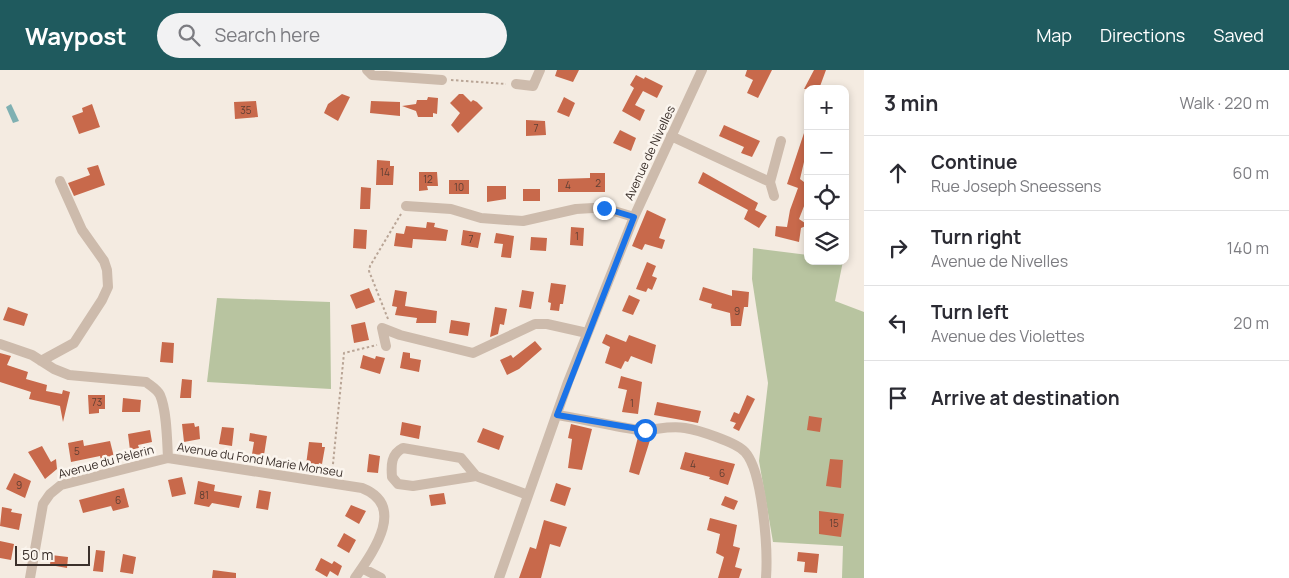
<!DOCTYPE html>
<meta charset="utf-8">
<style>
:root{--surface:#fff;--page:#f2f2f3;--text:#2b2b33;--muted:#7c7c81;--line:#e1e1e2;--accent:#1f5a5e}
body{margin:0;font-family:Manrope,sans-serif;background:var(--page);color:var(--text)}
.controls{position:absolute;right:15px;top:15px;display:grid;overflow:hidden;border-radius:10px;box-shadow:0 2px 8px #0003}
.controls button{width:45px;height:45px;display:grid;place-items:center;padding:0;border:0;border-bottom:1px solid var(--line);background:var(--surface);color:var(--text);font:25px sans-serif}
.scale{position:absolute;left:15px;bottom:12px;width:75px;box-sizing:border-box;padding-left:5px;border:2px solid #3b302b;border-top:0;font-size:14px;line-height:18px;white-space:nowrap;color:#3b302b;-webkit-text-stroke:4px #fbf5ee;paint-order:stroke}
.stop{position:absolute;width:15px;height:15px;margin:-11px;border:4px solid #1a73e8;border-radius:50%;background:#fff}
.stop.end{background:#1a73e8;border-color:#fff;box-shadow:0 1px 5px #0008}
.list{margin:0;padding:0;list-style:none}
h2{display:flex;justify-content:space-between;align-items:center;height:65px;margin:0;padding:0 20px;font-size:21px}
h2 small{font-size:16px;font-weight:400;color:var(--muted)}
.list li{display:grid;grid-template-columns:32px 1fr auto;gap:15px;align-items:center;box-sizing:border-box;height:75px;padding:0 20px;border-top:1px solid var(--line)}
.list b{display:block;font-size:19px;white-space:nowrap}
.list p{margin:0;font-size:16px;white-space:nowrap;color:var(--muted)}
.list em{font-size:16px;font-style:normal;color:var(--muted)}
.icon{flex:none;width:28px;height:28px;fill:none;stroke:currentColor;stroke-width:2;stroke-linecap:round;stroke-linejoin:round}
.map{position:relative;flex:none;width:864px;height:508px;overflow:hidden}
header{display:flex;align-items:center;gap:30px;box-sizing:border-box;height:70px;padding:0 25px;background:var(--accent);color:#fff}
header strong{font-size:24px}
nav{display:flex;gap:28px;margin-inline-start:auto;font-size:18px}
.search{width:350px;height:45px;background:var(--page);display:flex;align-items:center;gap:12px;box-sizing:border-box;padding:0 18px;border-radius:28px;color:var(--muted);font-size:19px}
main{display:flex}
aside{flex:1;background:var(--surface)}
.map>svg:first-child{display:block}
.green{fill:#b8c4a0}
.water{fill:#7fb0b2}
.building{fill:#c8694b}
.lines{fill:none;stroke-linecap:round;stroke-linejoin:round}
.path{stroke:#b9a596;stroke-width:2;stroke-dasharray:2.5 2.5;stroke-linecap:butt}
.minor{stroke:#cdbbac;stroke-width:10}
.route{stroke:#1a73e8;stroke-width:6}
.labels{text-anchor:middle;stroke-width:5;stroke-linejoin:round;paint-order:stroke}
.number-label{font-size:10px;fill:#5e3e33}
.street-label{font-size:12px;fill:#3b302b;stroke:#fbf5ee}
</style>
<header>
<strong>Waypost</strong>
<div class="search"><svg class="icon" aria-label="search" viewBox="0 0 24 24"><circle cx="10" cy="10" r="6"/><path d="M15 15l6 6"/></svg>Search here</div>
<nav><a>Map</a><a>Directions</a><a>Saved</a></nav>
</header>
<main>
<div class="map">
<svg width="864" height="508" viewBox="0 0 864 508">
<rect width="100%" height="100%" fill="#f4ebe1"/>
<path class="green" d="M753 178 808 185V191H843L835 231 864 242V508H842L843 476 773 472 759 391 768 313 752 209Z
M217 228 330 232 331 319 207 312Z"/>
<path class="water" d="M11 34 19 51 13 53 6 37Z"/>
<path class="building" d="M557 0H579L573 12 555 6Z
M747 0H772L758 28 747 23 753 10 745 6Z
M814 0H826L819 19H804Z
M636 5 644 9 645 7 663 16 657 28 643 21 635 35 645 40 640 51 622 41 634 18 630 15Z
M342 24 350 27 338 51 324 43 328 34Z
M459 24H463L471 32 473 30 477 32 483 38 458 63 451 55 460 43 450 33Z
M428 27 438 28 437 44 433 43V47H418L416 41 402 36 416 34 417 30H427Z
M564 27 575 33 569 47 557 42Z
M256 31 258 47 235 49 234 32Z
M371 31 400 32V46L370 43Z
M92 34 100 57 79 64 72 46 83 42 82 38Z
M526 50 545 51 546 65 526 66Z
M724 55 760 71 752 87 741 83 744 77 719 66Z
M806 57H808V93L804 92 800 109 808 115V126L799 149 808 155 801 158 799 172 775 166 776 156 787 157 790 140 798 118 787 114Z
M620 60 636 68 631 81 613 73Z
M377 90 390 91V96H394L393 115H376Z
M98 95 105 115 74 126 68 113 90 105 87 98Z
M419 102H437L438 116H427L428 120 419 121Z
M703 102 758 133 755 140 767 146 759 158 744 149 748 140 698 113Z
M590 103H605V122H558V109L590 108Z
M449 110H469V124H449Z
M487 116H506V129L487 132Z
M361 117 371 118 370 139H360Z
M523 119H540V131H523Z
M647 140 666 149 659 168 665 170 662 179 645 174 642 180 632 176Z
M427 152 435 153 434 157 448 160 446 171 413 169 412 178 394 176 396 163 404 164 406 156 426 158Z
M571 157 584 158 583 176 570 175Z
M354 159 367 160 366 179 353 178Z
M463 160 481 163 478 178 461 175Z
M496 163 514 166 511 188 501 187 503 174 494 173Z
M531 167 547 168 546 181 530 180Z
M647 192 656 196 652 206 657 208 652 220 648 218 646 222 636 219Z
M551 213 566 215 563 234H560L559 241 550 240 551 233 548 232Z
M703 217 732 226V220L749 222 748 237H744L741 256H731L730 243 711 238 712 234 699 230Z
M369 218 375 232 356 239 350 225Z
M395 220 407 222 405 236 437 241 436 253H416L417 248 395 245 397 237 392 236Z
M522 220 534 222 531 239 519 237Z
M629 225 640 230 633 245 622 241Z
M8 237 28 244 24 256 3 250Z
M495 237 507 239 504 255 500 254 498 264 490 267Z
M451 250 470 253 468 266 449 263Z
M365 252 369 270 354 273 351 255Z
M606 264 626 272 629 265 656 275 652 294 631 286 628 292 625 291 621 299 605 293 610 277 602 273Z
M535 271 542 279 519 299 507 305 500 290 511 285 513 288Z
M162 272 174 273 173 293 160 292Z
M403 282 410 283V288L421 290 419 302 400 298Z
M0 283 11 286 7 295 28 302 26 309 47 315 46 321 62 324 63 320 70 322 63 352 60 336 29 329 31 322 0 312Z
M363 285 375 289 376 286 385 288 380 304 360 298Z
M621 306 642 312 638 344 622 342 627 320 618 318Z
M182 309 192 310 191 328H180Z
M88 325H105V339H99V343L89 344Z
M747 325 755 329 739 361 733 358 736 353 730 351 734 342 739 344Z
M123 328 141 330 140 342H122Z
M657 332 701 341 698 353 654 345Z
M809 346 822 348 820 362 807 360Z
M402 352 421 356 419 369 400 365Z
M194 353 195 357 199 356 200 369 184 372 182 354Z
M571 354 592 359 582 400 568 398 572 369 568 368Z
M222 357 234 358 232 376 219 374Z
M483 358 504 366 499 380 477 372Z
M150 360 152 372 138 375 139 378 130 380 128 364Z
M250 363 267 366 264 385 252 384 254 372 249 371Z
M638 367H651L639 405 629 402Z
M83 370 84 376 110 371 114 387 101 390 100 386 71 392 68 373Z
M309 372 322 373V377H325L322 394 319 393 318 397 306 395Z
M42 376 51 392 56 389 57 399 45 409 28 382Z
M685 382 735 394 728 415 709 409 710 407 680 399Z
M369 384 380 386 378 403 367 402Z
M830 389 843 390 841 418 826 416Z
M14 403 31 411 25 428 6 419Z
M182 407 186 424 172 427 168 410Z
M198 411 215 415 214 421 242 426 239 438 212 433 209 437 194 434Z
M556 413 571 418 565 436 550 431Z
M124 418 129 437 113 441 111 436 83 443 79 430Z
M259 420 271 422 268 440 256 438Z
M444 423 446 434 431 436 429 425Z
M725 426 738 431 734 440 721 435Z
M351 435 366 441 359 454 345 446Z
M2 437 12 439 11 442 22 444 19 460 0 456Z
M819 441 844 444 841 467 819 464Z
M710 448 737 455 733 476 740 478 735 497 742 499 739 508H718L724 487 716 483 720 464 707 460Z
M544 450 567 457 560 477 550 474 541 508H519L530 477 536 479Z
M344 463 356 470 349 483 337 476Z
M0 471 14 474 11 490 0 488Z
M96 480 105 481 103 502 93 501Z
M798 482 819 484 817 503 804 502 805 492 797 491Z
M123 484 136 487 133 504 120 502Z
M51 485 68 487 67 498 50 495Z
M321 488 332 494 334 491 342 496 338 506 330 501 327 507 315 500Z
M213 500 236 503V508H212Z"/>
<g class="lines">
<path class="path" d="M451 10 506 14
M388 249 369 201 370 196 401 144
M332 404 344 283 377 275"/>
<path class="minor" d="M367 0 372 5 442 10
M516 14 533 16 540 0
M671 66 770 112
M774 126 770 112 781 71
M406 136 451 139 481 148 507 150 523 151 576 139 593 138H604L634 147
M0 274 32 285 54 299 69 305 146 312C151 316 157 319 160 325 167 341 167 371 168 388L362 418C407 436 373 482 355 508
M386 276 382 258 400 265 473 283 535 254H547L587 263
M41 291 74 273 102 230 108 217 107 200 104 191 82 160 60 111
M557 345C584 349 612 356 639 360 653 361 668 355 685 358 698 360 736 372 745 382 763 402 768 480 766 508
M403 378 461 388 476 406 413 416 398 414 392 407C391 395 391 384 403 378Z
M476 406 528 425
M362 498 381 508
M30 508 43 434 50 424 61 415 168 388
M499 508 568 312 634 147 702 0"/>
</g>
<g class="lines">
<path class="route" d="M604 138 634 147 557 345 645 360"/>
</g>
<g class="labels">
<g class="number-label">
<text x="246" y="44">35</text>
<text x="536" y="62">7</text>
<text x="385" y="106">14</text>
<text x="428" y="113">12</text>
<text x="598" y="117">2</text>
<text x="568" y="119">4</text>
<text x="459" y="121">10</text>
<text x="577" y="170">1</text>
<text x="471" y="173">7</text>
<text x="737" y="245">9</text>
<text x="97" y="336">73</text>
<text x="632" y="337">1</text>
<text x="77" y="385">5</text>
<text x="693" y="398">4</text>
<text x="722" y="407">6</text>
<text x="19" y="419">9</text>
<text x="204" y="429">81</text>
<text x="118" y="434">6</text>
<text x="834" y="457">15</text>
</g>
<g class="street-label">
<text transform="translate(650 83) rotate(-65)" y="4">Avenue de Nivelles</text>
<text transform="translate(260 390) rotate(9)" y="4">Avenue du Fond Marie Monseu</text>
<text transform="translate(106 392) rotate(-15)" y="4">Avenue du Pèlerin</text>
</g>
</g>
</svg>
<div class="controls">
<button>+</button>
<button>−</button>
<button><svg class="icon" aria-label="locate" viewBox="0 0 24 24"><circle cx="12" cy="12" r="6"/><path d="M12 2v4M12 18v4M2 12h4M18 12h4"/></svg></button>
<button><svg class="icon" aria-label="layers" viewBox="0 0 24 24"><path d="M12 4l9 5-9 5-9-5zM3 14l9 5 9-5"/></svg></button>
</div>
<div class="scale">50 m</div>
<div class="stop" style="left:645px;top:360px"></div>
<div class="stop end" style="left:604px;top:138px"></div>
</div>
<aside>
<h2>3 min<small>Walk · 220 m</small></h2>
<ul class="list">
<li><svg class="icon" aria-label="ahead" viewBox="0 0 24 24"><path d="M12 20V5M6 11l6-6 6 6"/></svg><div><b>Continue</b><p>Rue Joseph Sneessens</p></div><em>60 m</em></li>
<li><svg class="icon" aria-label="right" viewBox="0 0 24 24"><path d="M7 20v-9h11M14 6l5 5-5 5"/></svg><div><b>Turn right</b><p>Avenue de Nivelles</p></div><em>140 m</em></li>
<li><svg class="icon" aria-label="left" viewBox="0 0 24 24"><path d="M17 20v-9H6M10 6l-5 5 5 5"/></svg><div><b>Turn left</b><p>Avenue des Violettes</p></div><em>20 m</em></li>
<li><svg class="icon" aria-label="arrive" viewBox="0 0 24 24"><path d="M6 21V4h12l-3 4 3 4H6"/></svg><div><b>Arrive at destination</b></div></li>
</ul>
</aside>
</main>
